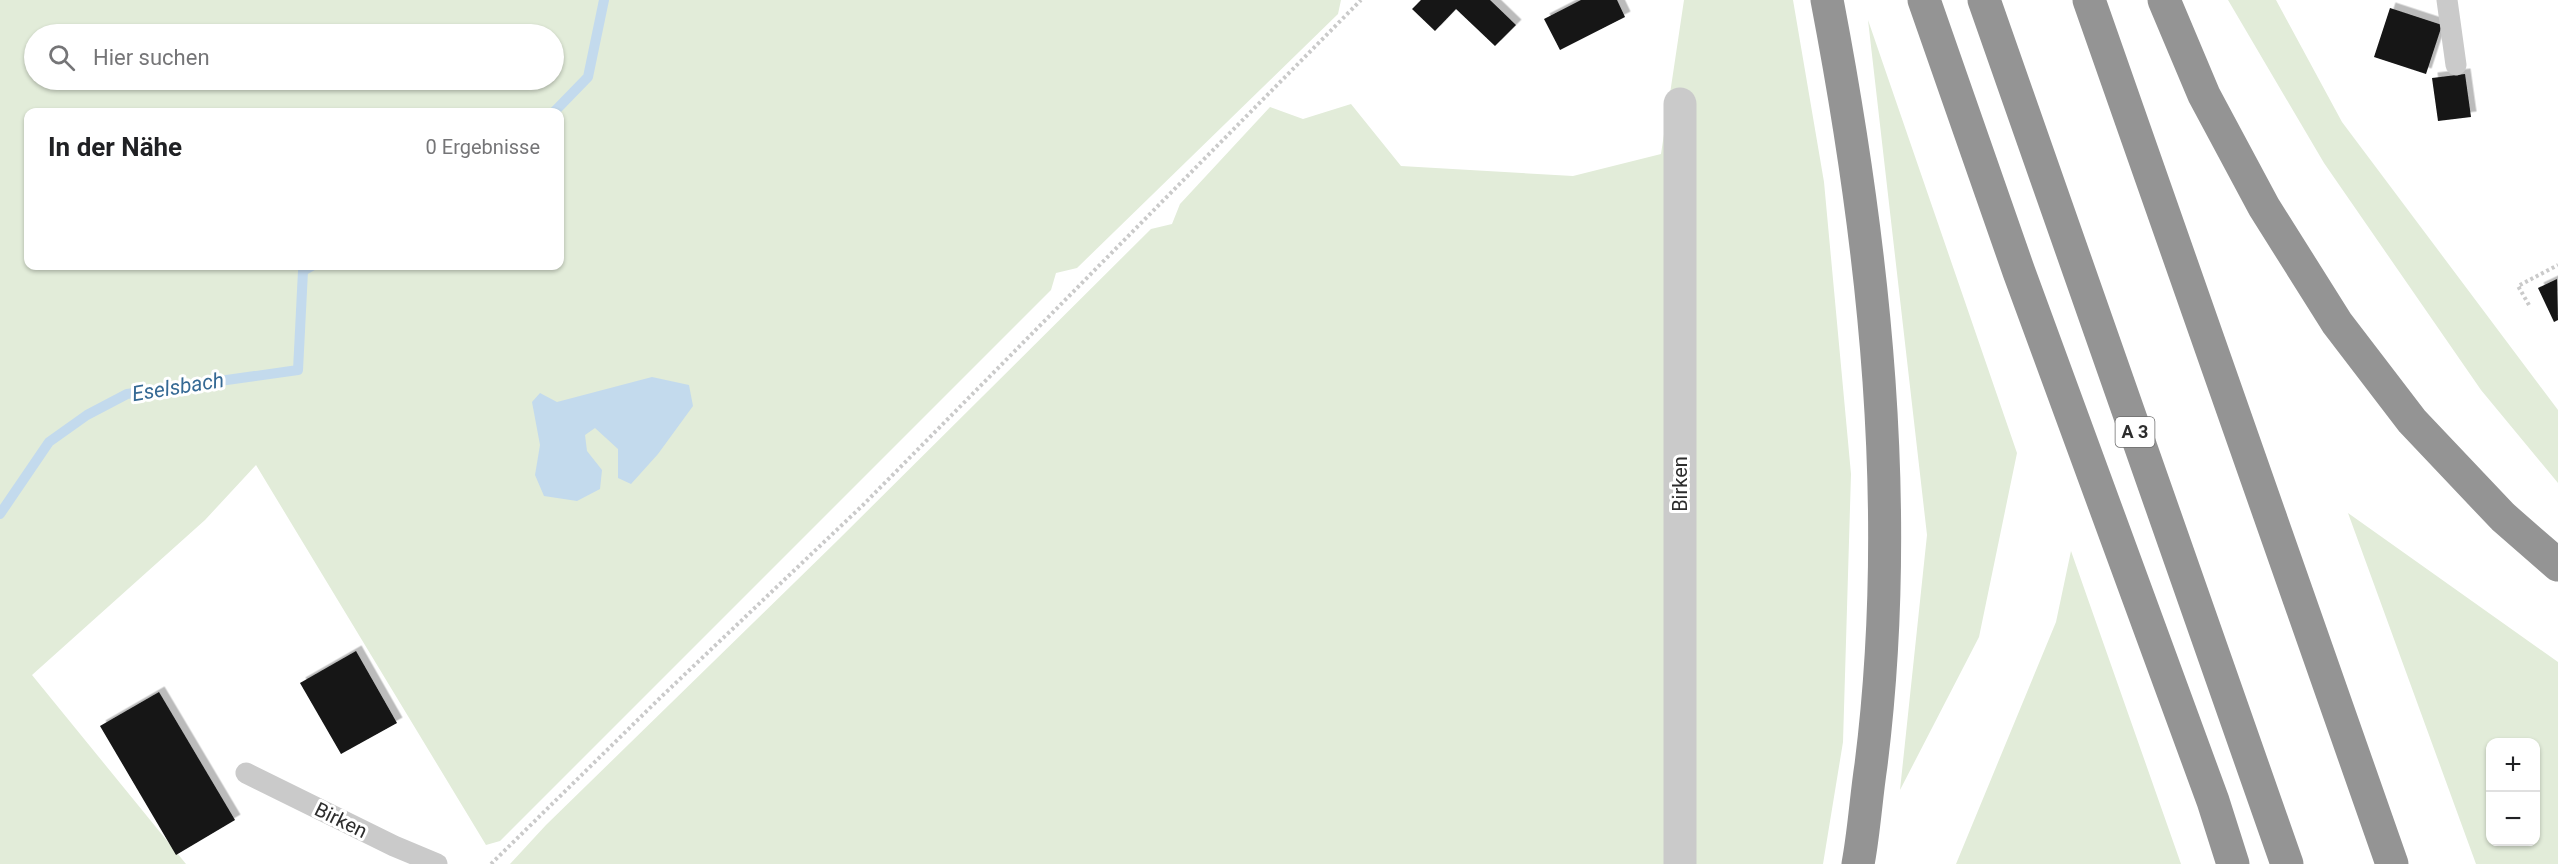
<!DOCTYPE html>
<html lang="de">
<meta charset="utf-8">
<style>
:root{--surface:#fff;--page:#f6f6f6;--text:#202124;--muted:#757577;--line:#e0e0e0}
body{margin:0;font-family:Roboto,sans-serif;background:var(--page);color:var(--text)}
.controls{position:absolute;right:18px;bottom:18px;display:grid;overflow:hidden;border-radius:12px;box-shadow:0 2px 4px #0004}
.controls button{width:54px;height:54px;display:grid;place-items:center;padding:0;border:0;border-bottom:2px solid var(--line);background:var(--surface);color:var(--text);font:30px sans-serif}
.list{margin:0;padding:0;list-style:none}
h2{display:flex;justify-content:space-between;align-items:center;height:78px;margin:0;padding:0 24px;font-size:26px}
h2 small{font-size:20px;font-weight:400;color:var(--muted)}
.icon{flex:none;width:33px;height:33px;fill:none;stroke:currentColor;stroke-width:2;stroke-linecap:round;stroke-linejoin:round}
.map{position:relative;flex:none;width:2558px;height:864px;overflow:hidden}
.search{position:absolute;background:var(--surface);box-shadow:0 2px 4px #0004;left:24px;top:24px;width:540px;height:66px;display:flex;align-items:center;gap:15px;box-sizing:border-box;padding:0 21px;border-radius:33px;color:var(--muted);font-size:22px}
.panel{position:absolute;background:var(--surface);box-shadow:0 2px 4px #0004;left:24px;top:108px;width:540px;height:162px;border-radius:12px}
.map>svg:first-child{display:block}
.green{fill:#e2ecd9;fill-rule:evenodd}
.water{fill:#c3daed}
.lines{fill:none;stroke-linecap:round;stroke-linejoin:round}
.stream{stroke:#c3daed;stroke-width:10}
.building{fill:#141414;filter:url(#shadow)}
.path{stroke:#cacaca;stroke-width:4;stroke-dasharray:3 3;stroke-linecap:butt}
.lane{stroke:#cacaca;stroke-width:21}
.street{stroke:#cacaca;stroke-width:33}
.highway{stroke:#949494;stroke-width:33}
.labels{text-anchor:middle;stroke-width:6;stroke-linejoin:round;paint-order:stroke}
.shield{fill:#fff;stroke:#6c6c6c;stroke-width:1.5}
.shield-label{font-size:18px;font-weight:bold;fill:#2d2d2d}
.street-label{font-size:20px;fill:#2d2d2d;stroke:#fff}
.water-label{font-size:21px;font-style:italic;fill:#356994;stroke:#fff}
</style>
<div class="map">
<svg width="2558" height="864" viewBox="0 0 2558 864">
<defs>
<filter id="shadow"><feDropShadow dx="5.5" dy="-5.5" stdDeviation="0" flood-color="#0004"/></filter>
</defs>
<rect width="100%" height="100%" fill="#fff"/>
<path class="green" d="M0 0H1341L1338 14 1077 268 1056 273 1051 290 500 841 486 845 256 465 205 520 32 675 186 864H0ZM34 34H554V80H34ZM28 112H560V266H28Z
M1684 0H1793L1824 182 1851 474 1843 742 1823 864H510L546 825 837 541 1151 229 1172 224 1180 204 1270 107 1303 119 1351 104 1401 166 1573 176 1661 154Z
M2228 0H2276L2342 122 2558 410V483L2481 390 2324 163Z
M1868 20 2017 453 1979 637 1900 790 1927 535Z
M2348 513 2558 662V864H2476ZM2490 742H2536V842H2490Z
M2071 551 2181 864H1956L2056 622Z"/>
<path class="water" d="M652 377 689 385 693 406 658 454 631 484 618 478V449L595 428 585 435 587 451 602 470 600 489 577 501 544 496 535 475 540 445 532 402 540 393 557 402Z"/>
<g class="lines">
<path class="stream" d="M554 112 588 77 604 0
M0 514 49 442 87 415 127 394 298 370 303 271 312 266"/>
</g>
<path class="building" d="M1421 0H1490L1516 25 1495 46 1456 9 1435 31 1412 9Z
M1581 0H1617L1625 17 1560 50 1544 19Z
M2390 8 2442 25 2426 74 2374 57Z
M2465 74 2471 117 2438 121 2432 78Z
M2557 279 2558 320 2554 322 2538 288Z
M356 651 397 723 341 754 300 683Z
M159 692 235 820 176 855 100 726Z"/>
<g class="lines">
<path class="path" d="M2529 305 2518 286 2558 265
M491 864 661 697 863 505 1361 0"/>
<path class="lane" d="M2447 0 2456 65
M246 773 394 846 437 864"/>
<path class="street" d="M1680 104V864"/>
<path class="highway" d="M1827 0C1875 251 1903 510 1871 765 1866 798 1864 832 1858 864
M1924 0 2019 272 2213 801 2233 864
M1984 0 2287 864
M2089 0 2392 864
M2164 0 2204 95 2264 207 2337 323 2412 421 2503 517 2558 565"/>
</g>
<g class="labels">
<rect class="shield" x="2115.5" y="417" width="39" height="30" rx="4.5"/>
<g class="shield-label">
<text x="2135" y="438">A 3</text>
</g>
<g class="street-label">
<text transform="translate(1680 484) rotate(-90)" y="7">Birken</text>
<text transform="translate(341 820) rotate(26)" y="7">Birken</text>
</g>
<g class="water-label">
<text transform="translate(178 387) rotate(-9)" y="7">Eselsbach</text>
</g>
</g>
</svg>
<div class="controls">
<button>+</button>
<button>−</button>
</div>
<div class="search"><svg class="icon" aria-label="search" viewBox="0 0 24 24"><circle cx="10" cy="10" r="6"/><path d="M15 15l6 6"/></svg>Hier suchen</div>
<section class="panel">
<h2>In der Nähe<small>0 Ergebnisse</small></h2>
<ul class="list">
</ul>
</section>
</div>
